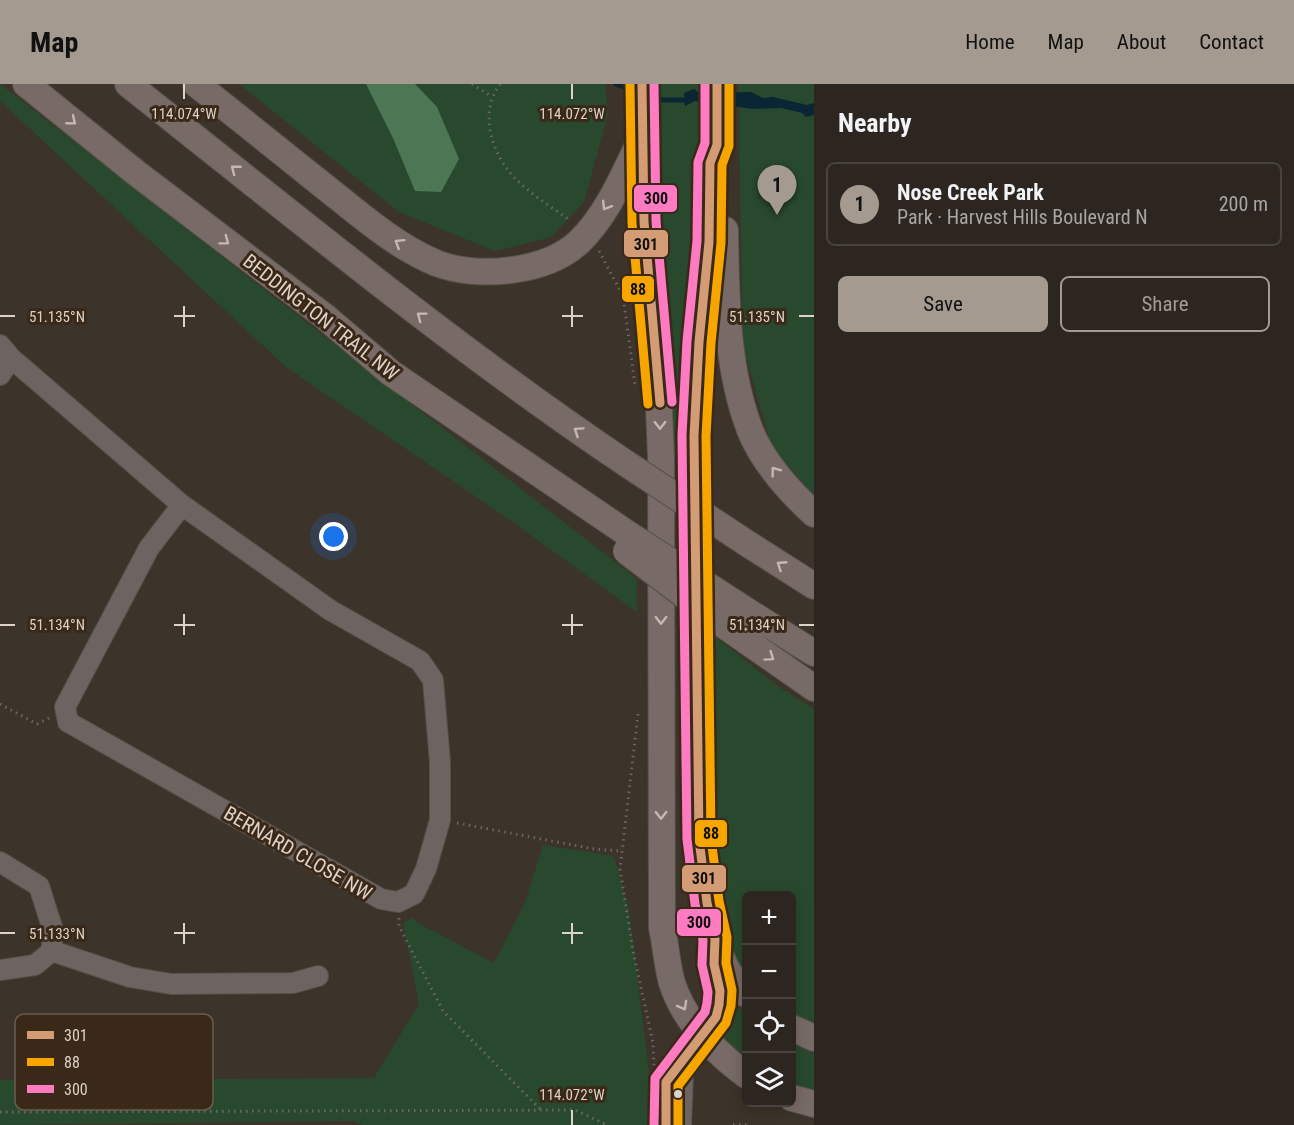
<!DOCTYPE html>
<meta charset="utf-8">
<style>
:root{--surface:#2d2620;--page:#352e29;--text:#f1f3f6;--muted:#a7a5a5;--line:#48433e;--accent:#a59a90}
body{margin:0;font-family:"Roboto Condensed",sans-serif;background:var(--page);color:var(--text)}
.controls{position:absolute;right:18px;bottom:18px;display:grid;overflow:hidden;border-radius:9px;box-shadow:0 3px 15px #0003}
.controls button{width:54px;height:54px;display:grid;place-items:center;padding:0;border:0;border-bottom:2px solid var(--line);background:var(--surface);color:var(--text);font:30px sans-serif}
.you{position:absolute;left:334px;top:453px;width:21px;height:21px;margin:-15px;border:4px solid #fff;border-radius:50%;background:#1a73e8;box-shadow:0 0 0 9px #1a73e833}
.badge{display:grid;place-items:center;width:39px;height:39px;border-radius:50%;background:var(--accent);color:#111;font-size:20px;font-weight:700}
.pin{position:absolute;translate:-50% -50px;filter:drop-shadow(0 2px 3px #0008)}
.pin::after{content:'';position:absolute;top:32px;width:21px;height:18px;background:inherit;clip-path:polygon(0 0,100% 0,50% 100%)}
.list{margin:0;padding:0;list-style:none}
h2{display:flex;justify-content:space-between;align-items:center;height:78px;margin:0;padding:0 24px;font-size:26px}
h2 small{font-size:20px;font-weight:400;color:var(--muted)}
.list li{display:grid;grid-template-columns:39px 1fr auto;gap:18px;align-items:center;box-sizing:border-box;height:84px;margin:0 12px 12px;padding:0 12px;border:2px solid var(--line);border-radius:9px}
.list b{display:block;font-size:22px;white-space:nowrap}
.list p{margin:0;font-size:20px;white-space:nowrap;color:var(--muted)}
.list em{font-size:20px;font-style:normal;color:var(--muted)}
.actions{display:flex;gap:12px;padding:18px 24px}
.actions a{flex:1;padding:14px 0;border:2px solid var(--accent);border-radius:9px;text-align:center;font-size:21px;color:var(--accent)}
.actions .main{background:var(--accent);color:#111}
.icon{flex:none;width:33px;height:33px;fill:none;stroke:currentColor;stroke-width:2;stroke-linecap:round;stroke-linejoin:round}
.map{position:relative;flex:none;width:814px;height:1041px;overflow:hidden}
header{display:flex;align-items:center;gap:36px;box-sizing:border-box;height:84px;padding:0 30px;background:var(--accent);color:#111}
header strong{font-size:28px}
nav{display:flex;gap:33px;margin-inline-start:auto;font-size:21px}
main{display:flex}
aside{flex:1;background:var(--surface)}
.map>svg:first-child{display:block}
.green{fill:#29492e}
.forest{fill:#4c7654}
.water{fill:#0a2534}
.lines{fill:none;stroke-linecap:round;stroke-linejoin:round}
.stream{stroke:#0a2534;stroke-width:5}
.minor-casing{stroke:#575048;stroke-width:22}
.major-casing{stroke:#575048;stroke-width:28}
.path{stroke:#6e6663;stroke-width:3;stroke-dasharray:1.5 4.5;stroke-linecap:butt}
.minor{stroke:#6d6361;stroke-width:20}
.major{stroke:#786a67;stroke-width:26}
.major-bridge-casing{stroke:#575048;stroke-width:28;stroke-linecap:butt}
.major-bridge{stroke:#786a67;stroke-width:26}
.bus-1-casing{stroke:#3a2918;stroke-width:14}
.bus-2-casing{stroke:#3a2918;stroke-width:14}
.bus-3-casing{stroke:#3a2918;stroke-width:14}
.bus-1{stroke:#d39c74;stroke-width:9}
.bus-2{stroke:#f7a600;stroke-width:9}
.bus-3{stroke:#fe7ac1;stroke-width:9}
.oneway{stroke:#c4b8af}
.ticks{fill:none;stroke:#ddd2c7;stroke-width:2}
.bus-dot{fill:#ddd2c7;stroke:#3a2918;stroke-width:2}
.labels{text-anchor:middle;stroke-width:6;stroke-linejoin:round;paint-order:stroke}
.street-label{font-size:20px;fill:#ddd2c7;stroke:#3a2918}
.key{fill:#3a2918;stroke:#6b5c4d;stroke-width:1.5}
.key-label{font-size:16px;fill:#ddd2c7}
.ticks-label{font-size:15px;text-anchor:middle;fill:#ddd2c7;stroke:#3a2918;stroke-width:6;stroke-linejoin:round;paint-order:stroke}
.line-badge{stroke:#3a2918;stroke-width:2}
.pale-badge-label{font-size:16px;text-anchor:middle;font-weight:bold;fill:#111}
</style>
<header>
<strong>Map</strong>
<nav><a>Home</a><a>Map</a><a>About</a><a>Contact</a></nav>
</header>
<main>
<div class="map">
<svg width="814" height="1041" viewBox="0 0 814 1041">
<rect width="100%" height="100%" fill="#3c332a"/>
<path class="green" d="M0 0 637 495V528L510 436 286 283 0 17Z
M239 0H605L608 30 584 118 551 153 495 167 399 128Z
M654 0H701L703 103 685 371H671L652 126Z
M738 0H814V412L771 362 743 262Z
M713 551 779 603 814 625V944L792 933V812H746V896L723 851 710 764Z
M543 761 614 772 629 826 653 1020 650 1041H362L352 1037 0 1041V996L374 994 419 920 403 839 413 834 418 839 494 879 524 821Z
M740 922 746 927V979L716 953Z
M792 960 814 969V1010L792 1003Z"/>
<path class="forest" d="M366 0H415L437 23 459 75 441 108 415 107 393 54Z"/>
<path class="water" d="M694 5 699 9 751 8 763 14 773 13 807 21 814 19V31L806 33 802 29 781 24 753 25 695 17 685 22 684 9Z"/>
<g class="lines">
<path class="stream" d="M616 0 634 7
M649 11 662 16H690"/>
<g class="minor-casing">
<path id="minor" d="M0 261 11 274 0 291
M11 274 182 421
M182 421 330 526 420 577 433 596 440 678V736L426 785 414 810 398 818 381 815 68 638 65 623 149 464Z
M0 778 39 802 52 843V867L35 881 0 886
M52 867 130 893 171 900 293 899 318 892
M666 1041V998L716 933 720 907 714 880 715 867
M681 1041 683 991 687 975"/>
</g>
<g class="major-casing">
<path id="major" d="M26 0 135 88 324 232 391 289 628 450
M128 0C292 130 453 263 627 380
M196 0C238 33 279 66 320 99 357 128 393 161 436 179 477 195 546 189 579 158 607 131 623 92 640 57
M642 0 644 138 657 276 661 373 662 844C666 862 667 882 672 899 684 936 715 968 746 991
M717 0V61L710 79 709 158 699 258 694 352 699 755C704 805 707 873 746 910
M725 146C726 212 726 284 750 346 763 379 789 407 814 430
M748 460 814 502
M747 527 814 569
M725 542 814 604
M792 944 814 954
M792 1014 814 1020"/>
</g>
<path class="path" d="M472 0 491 12
M500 0C478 29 492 73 518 97 533 112 553 124 571 137
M599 167 623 212 635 301
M0 620 37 640 49 634
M638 630 620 785 633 867 653 959 654 982
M457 739 594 765 621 767
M399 834V842L443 927 540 1025
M0 1028 575 1026 607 1041
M733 1041H750"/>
<use href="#minor" class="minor"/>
<use href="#major" class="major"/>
<g class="major-bridge-casing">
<path id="major-bridge" d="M627 380 748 460
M628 450 747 527
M626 467 725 542"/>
</g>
<use href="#major-bridge" class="major-bridge"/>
<g class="bus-1-casing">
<path id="bus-1" d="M642 0 644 138 660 319
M666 1041V998L716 933 719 921 720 907 714 880 715 855 707 819 699 755 694 352 699 258 709 158 710 79 717 61V0"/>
</g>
<g class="bus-2-casing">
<path id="bus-2" d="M630 0 632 139 648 320
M678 1041V1002L726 939 731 922 732 906 726 879 727 853 719 817 711 754 706 352 711 259 721 159 722 81 729 62V0"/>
</g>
<g class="bus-3-casing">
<path id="bus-3" d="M654 0 656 137 672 318
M654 1041 655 994 705 928 707 919 708 908 702 881 703 856 695 820 687 755 682 351 687 257 697 157 698 78 705 59V0"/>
</g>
<use href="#bus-1" class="bus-1"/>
<use href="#bus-2" class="bus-2"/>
<use href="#bus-3" class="bus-3"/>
</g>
<defs><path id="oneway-chevron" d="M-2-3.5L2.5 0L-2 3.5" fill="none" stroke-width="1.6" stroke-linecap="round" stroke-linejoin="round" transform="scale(1.5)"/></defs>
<g class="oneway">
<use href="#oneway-chevron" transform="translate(72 37) rotate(39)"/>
<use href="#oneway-chevron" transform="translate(235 85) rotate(-142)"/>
<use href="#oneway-chevron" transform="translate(606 122) rotate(122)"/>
<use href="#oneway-chevron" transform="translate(225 157) rotate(37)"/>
<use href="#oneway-chevron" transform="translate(399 159) rotate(-148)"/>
<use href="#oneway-chevron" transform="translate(421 232) rotate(-143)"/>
<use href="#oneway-chevron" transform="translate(660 341) rotate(89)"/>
<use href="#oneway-chevron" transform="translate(578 347) rotate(-146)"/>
<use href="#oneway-chevron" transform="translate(775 387) rotate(-127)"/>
<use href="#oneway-chevron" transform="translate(781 481) rotate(-147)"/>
<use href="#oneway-chevron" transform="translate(661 536) rotate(90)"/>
<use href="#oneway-chevron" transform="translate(770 573) rotate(35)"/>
<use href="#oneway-chevron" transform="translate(661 731) rotate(90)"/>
<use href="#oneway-chevron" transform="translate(683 922) rotate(61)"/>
</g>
<path class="ticks" d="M184 0V15M572 0V15M184 222V243M572 222V243M0 232H15M174 232H195M562 232H583M799 232H814M184 530V551M572 530V551M0 541H15M174 541H195M562 541H583M799 541H814M184 839V860M572 839V860M0 849H15M174 849H195M562 849H583M572 1026V1041"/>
<circle class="bus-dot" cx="678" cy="1010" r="5"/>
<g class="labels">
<g class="street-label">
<text transform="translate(321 233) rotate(38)" y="7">BEDDINGTON TRAIL NW</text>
<text transform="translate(298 769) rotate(30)" y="7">BERNARD CLOSE NW</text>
</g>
</g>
<rect x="15" y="930" width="198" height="96" rx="9" class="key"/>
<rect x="27" y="947" width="27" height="8" fill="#d39c74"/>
<rect x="27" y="974" width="27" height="8" fill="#f7a600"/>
<rect x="27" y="1001" width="27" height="8" fill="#fe7ac1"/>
<g class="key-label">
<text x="64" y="957">301</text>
<text x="64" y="984">88</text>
<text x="64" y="1011">300</text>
</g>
<g class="ticks-label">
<text x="184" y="35">114.074°W</text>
<text x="572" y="35">114.072°W</text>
<text x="57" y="238">51.135°N</text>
<text x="757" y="238">51.135°N</text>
<text x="57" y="546">51.134°N</text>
<text x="757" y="546">51.134°N</text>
<text x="57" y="855">51.133°N</text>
<text x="572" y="1016">114.072°W</text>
</g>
<g class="line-badge">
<rect x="633" y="100" width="45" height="29" rx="6" fill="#fe7ac1"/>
<rect x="623" y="145" width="46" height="29" rx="6" fill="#d39c74"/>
<rect x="621" y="191" width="34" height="28" rx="6" fill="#f7a600"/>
<rect x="694" y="735" width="34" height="29" rx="6" fill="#f7a600"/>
<rect x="681" y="780" width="46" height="29" rx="6" fill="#d39c74"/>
<rect x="676" y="824" width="46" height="29" rx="6" fill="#fe7ac1"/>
</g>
<g class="pale-badge-label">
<text x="656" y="120">300</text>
<text x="646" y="166">301</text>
<text x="638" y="211">88</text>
<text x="711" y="755">88</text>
<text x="704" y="800">301</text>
<text x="699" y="844">300</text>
</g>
</svg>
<div class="controls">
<button>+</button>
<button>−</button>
<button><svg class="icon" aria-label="locate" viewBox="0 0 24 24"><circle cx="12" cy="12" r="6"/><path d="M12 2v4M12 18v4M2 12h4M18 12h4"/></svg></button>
<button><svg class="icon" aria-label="layers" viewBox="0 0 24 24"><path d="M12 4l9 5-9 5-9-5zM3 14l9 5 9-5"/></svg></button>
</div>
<div class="you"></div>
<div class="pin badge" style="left:777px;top:131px">1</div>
</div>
<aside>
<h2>Nearby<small></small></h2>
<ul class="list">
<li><span class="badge">1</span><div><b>Nose Creek Park</b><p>Park · Harvest Hills Boulevard N</p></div><em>200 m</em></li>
</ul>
<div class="actions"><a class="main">Save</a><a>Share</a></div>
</aside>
</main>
